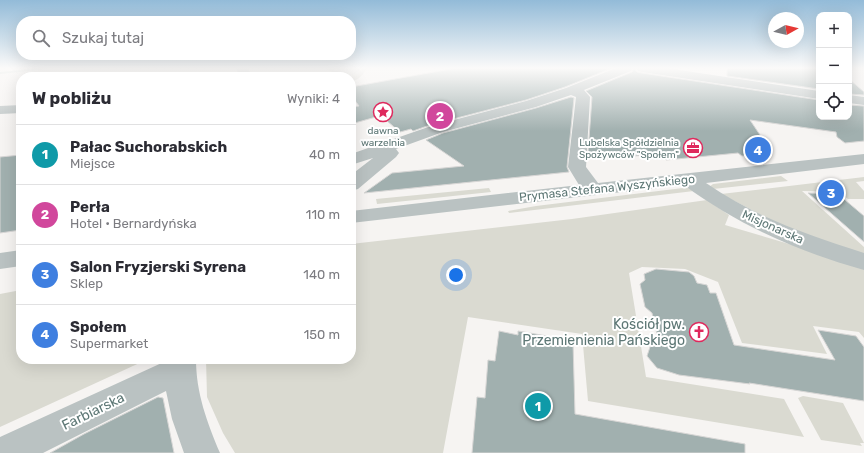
<!DOCTYPE html>
<html lang="pl">
<meta charset="utf-8">
<style>
:root{--surface:#fff;--page:#f2f2f3;--text:#2b2b33;--muted:#7c7c81;--line:#e1e1e2;--accent:#0f766e}
body{margin:0;font-family:Rubik,sans-serif;background:var(--page);color:var(--text)}
.controls{position:absolute;right:12px;top:12px;display:grid;overflow:hidden;border-radius:8px;box-shadow:0 4px 16px #0002}
.controls button{width:36px;height:36px;display:grid;place-items:center;padding:0;border:0;border-bottom:1px solid var(--line);background:var(--surface);color:var(--text);font:20px sans-serif}
.compass{position:absolute;left:768px;top:12px;width:36px;height:36px;border-radius:50%;background:var(--surface);box-shadow:0 4px 16px #0002;rotate:82deg}
.you{position:absolute;left:456px;top:275px;width:14px;height:14px;margin:-10px;border:3px solid #fff;border-radius:50%;background:#1a73e8;box-shadow:0 0 0 6px #1a73e833}
.badge{display:grid;place-items:center;width:26px;height:26px;border-radius:50%;background:var(--accent);color:#fff;font-size:13px;font-weight:700}
.pin{position:absolute;translate:-50% -50%;border:2px solid #fff;box-shadow:0 1px 4px #0006}
.list{margin:0;padding:0;list-style:none}
h2{display:flex;justify-content:space-between;align-items:center;height:52px;margin:0;padding:0 16px;font-size:17px}
h2 small{font-size:13px;font-weight:400;color:var(--muted)}
.list li{display:grid;grid-template-columns:26px 1fr auto;gap:12px;align-items:center;box-sizing:border-box;height:60px;padding:0 16px;border-top:1px solid var(--line)}
.list b{display:block;font-size:15px;white-space:nowrap}
.list p{margin:0;font-size:13px;white-space:nowrap;color:var(--muted)}
.list em{font-size:13px;font-style:normal;color:var(--muted)}
.icon{flex:none;width:22px;height:22px;fill:none;stroke:currentColor;stroke-width:2;stroke-linecap:round;stroke-linejoin:round}
.map{position:relative;flex:none;width:864px;height:453px;overflow:hidden}
.search{position:absolute;background:var(--surface);box-shadow:0 4px 16px #0002;left:16px;top:16px;width:340px;height:44px;display:flex;align-items:center;gap:10px;box-sizing:border-box;padding:0 14px;border-radius:16px;color:var(--muted);font-size:15px}
.panel{position:absolute;background:var(--surface);box-shadow:0 4px 16px #0002;left:16px;top:72px;width:340px;height:292px;border-radius:16px}
.map>svg:first-child{display:block}
.green{fill:#dadad1}
.lines{fill:none;stroke-linecap:round;stroke-linejoin:round}
.stream{fill:#b3c5c1;fill-rule:evenodd}
.building{fill:#a1b0af;stroke:#d7d6d5}
.minor{fill:#bac2c2;fill-rule:evenodd}
.labels{text-anchor:middle;stroke-width:4;stroke-linejoin:round;paint-order:stroke}
.far-poi-label{font-size:10px;fill:#5d7775;stroke:#fff}
.street-label{font-size:12px;fill:#5d7775;stroke:#fff}
.near-poi-label{font-size:14px;fill:#5d7775;stroke:#fff;text-anchor:end}
.near-street-label{font-size:14px;fill:#5d7775;stroke:#fff}
</style>
<div class="map">
<svg width="864" height="453" viewBox="0 0 864 453">
<rect width="100%" height="100%" fill="#f6f4f2"/>
<path class="green" d="M324 68H367C364 74 358 81 351 81V77H342Z
M781 176 788 181 713 189 709 187 713 184Z
M864 177V181L856 182 864 191V199H848L839 192 802 191 864 247V256L779 224 721 194Z
M489 188 491 192 377 204 376 199Z
M683 188H690L694 191 509 213 508 211 536 206Z
M707 200 729 215 725 225 864 266V338L859 332 813 326 827 354 742 343 718 282 685 269 642 267 629 273 646 377 784 399 804 437 588 401 582 334 468 317 443 453H235L223 433 207 397 206 359H351V244L572 219Z
M21 290V359L146 360 0 427V294Z
M803 396 843 403 864 443H860L862 446 821 440 798 398Z"/>
<g class="lines">
<path class="stream" d="M37 68H48L46 69 0 74V72Z"/>
</g>
<path class="building" d="M456 68H612L565 87 526 100 430 125 413 131 411 129 400 132 387 121 383 122 376 117 351 124V107L359 106 351 95V87Z
M634 68 637 72 642 73 819 100V117H849V105L864 106V141L845 143 837 137 836 132 750 120 772 153 742 156 738 153 666 160 660 154 608 158 605 156 588 153 592 97 586 91 632 72Z
M727 68H819V89L727 76Z
M849 79 864 92V95L849 94Z
M571 97 574 98 567 167 569 172 364 193 392 173 464 166 426 140 443 133 536 108Z
M21 155V230L0 233V157Z
M808 193 838 194 864 216V242Z
M656 269 689 272 694 276 697 283 707 285 710 293H716L734 345 835 360 818 330 856 336 864 347V401L749 383 750 384 679 375 657 368 647 356 651 344 659 343 652 313 645 307 640 284 645 280 644 274Z
M499 331 518 335V331L553 337V340L573 343 575 414 745 444V453H472L477 397 485 398 488 360 495 361Z
M158 397 163 398 174 453H50L84 434Z"/>
<g class="lines">
<path class="minor" d="M236 68H248L252 77H240Z
M616 68H633L631 71 584 90 590 97 586 167 598 183 864 154V164L706 183C757 218 806 234 864 253V270C799 252 738 225 684 185L351 223V211L579 185 568 167 576 97 571 95 536 107 443 132 396 149 399 153 396 157 358 189 351 191V175L373 158 351 165V154L431 126 526 101 566 88Z
M636 68H666L819 91V99L642 72 638 71Z
M849 95 864 97V105L849 103Z
M21 105V113L0 114V106Z
M21 250V266L0 269V253Z
M166 359H196C196 393 207 422 220 453H184L172 419 166 391 43 453H0V437L166 361Z"/>
</g>
<linearGradient id="sky" x2="0" y2="1"><stop stop-color="#93bbd8"/><stop offset="0.52" stop-color="#fbfaf9"/><stop offset="1" stop-color="#fbfaf9" stop-opacity="0"/></linearGradient>
<rect width="864" height="131" fill="url(#sky)"/>
<defs>
<g id="sight-ring" transform="scale(1)"><circle r="9.5" fill="#fff" stroke="#df295d" stroke-width="1.5"/><path d="M0-6L1.8-2.2L6-1.7L2.9 1.2L3.7 5.4L0 3.3L-3.7 5.4L-2.9 1.2L-6-1.7L-1.8-2.2Z" fill="#df295d"/></g>
<g id="office-ring" transform="scale(1)"><circle r="9.5" fill="#fff" stroke="#df295d" stroke-width="1.5"/><path d="M-6-3h4V-5.5h4V-3h4V5H-6ZM-1-4.5V-3h2v-1.5ZM-6 0V1H6V0Z" fill="#df295d"/></g>
<g id="church-ring" transform="scale(1)"><circle r="9.5" fill="#fff" stroke="#df295d" stroke-width="1.5"/><path d="M-1.2-6h2.4v3.5h3.3v2.4h-3.3V6h-2.4V-.1h-3.3v-2.4h3.3Z" fill="#df295d"/></g>
</defs>
<g fill-rule="evenodd">
<use href="#sight-ring" x="383" y="112"/>
<use href="#office-ring" x="693" y="148"/>
<use href="#church-ring" x="699" y="332"/>
</g>
<g class="labels">
<g class="far-poi-label">
<text x="383" y="134">dawna<tspan x="383" dy="12">warzelnia</tspan></text>
<text x="679" y="146" text-anchor="end">Lubelska Spółdzielnia<tspan x="679" dy="12">Spożywców "Społem"</tspan></text>
</g>
<g class="street-label">
<text transform="translate(607 188) rotate(-6)" y="4">Prymasa Stefana Wyszyńskiego</text>
<text transform="translate(773 227) rotate(24)" y="4">Misjonarska</text>
</g>
<g class="near-poi-label">
<text x="685" y="329">Kościół pw.<tspan x="685" dy="16">Przemienienia Pańskiego</tspan></text>
</g>
<g class="near-street-label">
<text transform="translate(93 411) rotate(-26)" y="5">Farbiarska</text>
</g>
</g>
</svg>
<div class="controls">
<button>+</button>
<button>−</button>
<button><svg class="icon" aria-label="locate" viewBox="0 0 24 24"><circle cx="12" cy="12" r="6"/><path d="M12 2v4M12 18v4M2 12h4M18 12h4"/></svg></button>
</div>
<svg class="compass" viewBox="-18 -18 36 36"><path d="M0-13l5 13h-10z" fill="#e53935"/><path d="M0 13l5-13h-10z" fill="#7c7c81"/></svg>
<div class="you"></div>
<div class="pin badge" style="left:538px;top:406px;background:#0f9aa8">1</div>
<div class="pin badge" style="left:440px;top:116px;background:#d1479c">2</div>
<div class="pin badge" style="left:831px;top:193px;background:#3f7fe0">3</div>
<div class="pin badge" style="left:758px;top:150px;background:#3f7fe0">4</div>
<div class="search"><svg class="icon" aria-label="search" viewBox="0 0 24 24"><circle cx="10" cy="10" r="6"/><path d="M15 15l6 6"/></svg>Szukaj tutaj</div>
<section class="panel">
<h2>W pobliżu<small>Wyniki: 4</small></h2>
<ul class="list">
<li><span class="badge" style="background:#0f9aa8">1</span><div><b>Pałac Suchorabskich</b><p>Miejsce</p></div><em>40 m</em></li>
<li><span class="badge" style="background:#d1479c">2</span><div><b>Perła</b><p>Hotel · Bernardyńska</p></div><em>110 m</em></li>
<li><span class="badge" style="background:#3f7fe0">3</span><div><b>Salon Fryzjerski Syrena</b><p>Sklep</p></div><em>140 m</em></li>
<li><span class="badge" style="background:#3f7fe0">4</span><div><b>Społem</b><p>Supermarket</p></div><em>150 m</em></li>
</ul>
</section>
</div>
